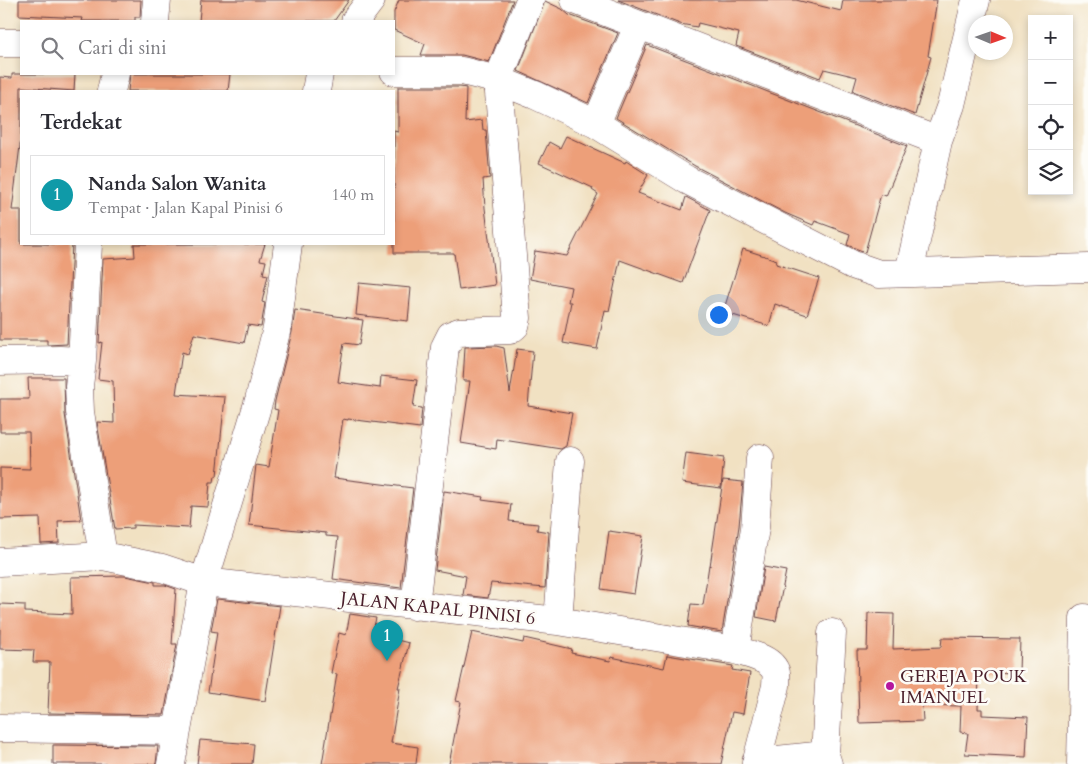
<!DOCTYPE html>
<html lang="id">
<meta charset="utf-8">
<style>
:root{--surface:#fff;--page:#f2f2f3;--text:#2b2b33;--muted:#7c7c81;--line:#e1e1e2;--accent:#1a73e8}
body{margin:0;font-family:Cardo,serif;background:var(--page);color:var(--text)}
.controls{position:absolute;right:15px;top:15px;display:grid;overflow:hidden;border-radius:0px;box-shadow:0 2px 8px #0003}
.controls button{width:45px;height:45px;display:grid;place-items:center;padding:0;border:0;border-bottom:1px solid var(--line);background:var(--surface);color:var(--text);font:25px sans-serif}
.compass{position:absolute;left:968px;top:15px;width:45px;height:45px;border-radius:50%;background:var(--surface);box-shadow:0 2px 8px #0003;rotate:92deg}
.you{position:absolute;left:718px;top:314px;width:18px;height:18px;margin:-12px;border:4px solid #fff;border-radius:50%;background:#1a73e8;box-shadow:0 0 0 8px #1a73e833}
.badge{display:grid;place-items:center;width:32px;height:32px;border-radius:50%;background:var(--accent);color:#fff;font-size:16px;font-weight:700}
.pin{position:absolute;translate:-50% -41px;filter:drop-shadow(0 1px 2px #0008)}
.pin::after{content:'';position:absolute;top:26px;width:18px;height:15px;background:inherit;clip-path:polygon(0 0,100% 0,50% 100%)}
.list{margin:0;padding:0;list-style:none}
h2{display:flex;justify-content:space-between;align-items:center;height:65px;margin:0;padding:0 20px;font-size:21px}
h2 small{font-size:16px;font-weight:400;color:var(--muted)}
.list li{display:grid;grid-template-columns:32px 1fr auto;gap:15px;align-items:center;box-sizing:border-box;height:80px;margin:0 10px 10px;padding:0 10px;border:1px solid var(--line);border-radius:0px}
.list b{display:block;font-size:19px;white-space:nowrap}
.list p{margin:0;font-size:16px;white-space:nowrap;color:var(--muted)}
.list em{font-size:16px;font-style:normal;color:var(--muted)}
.icon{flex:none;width:28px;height:28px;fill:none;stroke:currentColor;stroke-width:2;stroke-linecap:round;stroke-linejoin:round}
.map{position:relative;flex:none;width:1088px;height:764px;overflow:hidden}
.search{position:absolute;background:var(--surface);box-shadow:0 2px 8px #0003;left:20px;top:20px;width:375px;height:55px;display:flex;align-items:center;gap:12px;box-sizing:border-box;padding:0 18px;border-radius:0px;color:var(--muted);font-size:19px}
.panel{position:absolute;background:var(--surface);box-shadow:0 2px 8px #0003;left:20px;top:90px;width:375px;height:155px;border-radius:0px}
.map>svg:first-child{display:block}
.building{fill:#ed9f79}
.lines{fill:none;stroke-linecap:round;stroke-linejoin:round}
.minor-casing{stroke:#633c42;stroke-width:29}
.minor{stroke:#fff;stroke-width:28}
.poi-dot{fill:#b5179e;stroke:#fdfcf7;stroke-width:2}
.labels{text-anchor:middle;stroke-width:5;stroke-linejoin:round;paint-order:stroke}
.street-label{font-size:18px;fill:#4a1f2b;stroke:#fdfcf7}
.poi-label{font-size:18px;fill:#4a1f2b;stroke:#fdfcf7;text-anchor:start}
</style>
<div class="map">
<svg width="1088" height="764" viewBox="0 0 1088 764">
<rect width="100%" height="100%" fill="#fdfcf7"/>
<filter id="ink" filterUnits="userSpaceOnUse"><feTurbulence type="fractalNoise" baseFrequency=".02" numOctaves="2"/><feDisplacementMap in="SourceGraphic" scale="10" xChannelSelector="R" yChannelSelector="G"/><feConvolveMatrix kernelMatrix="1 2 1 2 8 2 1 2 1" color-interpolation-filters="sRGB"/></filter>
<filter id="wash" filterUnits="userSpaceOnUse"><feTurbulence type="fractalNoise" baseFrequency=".0096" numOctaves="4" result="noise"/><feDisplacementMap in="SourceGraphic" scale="20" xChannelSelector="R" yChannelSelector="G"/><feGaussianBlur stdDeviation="1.12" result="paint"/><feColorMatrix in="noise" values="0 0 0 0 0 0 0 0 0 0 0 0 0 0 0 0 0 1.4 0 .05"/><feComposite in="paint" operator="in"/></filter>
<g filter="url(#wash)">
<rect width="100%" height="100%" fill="#f1e1c2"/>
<g id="blocks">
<path class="building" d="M19 0H141L140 17H135V21H82L83 18 19 15Z
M201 0H349L334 21H199Z
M399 0H513L489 62 462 55H421L425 44 394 30V12Z
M618 0H796L841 11 843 0H937L928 56 931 57 915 115 853 91 857 77 824 69 820 78 736 46 739 33 698 23 697 27 680 24Z
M545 1 562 9 569 15 618 33 588 103 518 71Z
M647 45 907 146 886 196 881 194 865 252 847 245 850 234 815 221 813 225 785 213 695 166 616 118Z
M12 74H75L74 91 21 87V138L12 210H21V244H72L67 344 47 345V340H0V77L12 78Z
M130 74H230L228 91H128Z
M398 87H460L466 88 465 122 482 120 483 130H486L490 178 483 179 485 208 495 285 459 290 454 253H394V131L398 132Z
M566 136 625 163 626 161 648 175 638 193 682 210 686 197 710 210 683 283 620 260 609 311 605 310 597 349 563 343 571 302H568L571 287 530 279 535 251 567 256 598 194 592 190 593 188 539 163 549 142 560 148Z
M134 244H265L260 260 266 261 263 274 268 275 262 302 265 303 261 327 248 325 244 343 194 334 188 354 182 352 176 394 225 397 217 476H215L214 482H210L208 507 191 506 189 528 133 525V528L115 529 97 422 114 423 113 381 98 379 102 342 99 343 103 259 135 257Z
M743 249 777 260 776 264 819 278 807 315 775 304 769 326 723 312Z
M359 283 411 288 408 321 356 315Z
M295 310 363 320 359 345 344 343 338 382 380 388 381 376 417 380 413 407 422 408 420 428 348 419V420L343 419 334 478 413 488 401 588 333 579 338 537 326 536V533L249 525 256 465 269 467 278 410 274 409 275 401 292 332Z
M496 346 504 348 510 393 517 349 533 351 528 406 572 413 566 446 561 449 497 439 496 449 461 443 470 381H463L465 347Z
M28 378H64L65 414 81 520 58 521 59 543 41 544 40 518 0 519V468L30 469 29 432H0V399H29Z
M686 453 724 458 721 488 682 483Z
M723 480 743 482 739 526 722 632 688 626 691 604 703 605 709 565 710 566Z
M444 491 483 497 482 500 511 504 509 521 538 524 537 530 549 532 545 588 491 583 488 598 463 595 466 576 435 570Z
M609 531 643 536 634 594 601 589Z
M764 567 786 571 776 621 756 617Z
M125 576 155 582V585H165L176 589 172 644H177L164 715 48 713 50 662H33L34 650 0 649V604L25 605V612L72 614 71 577Z
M217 599 280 606 265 701 208 692 217 632 211 631Z
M868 613 894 614 893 649 941 647 942 638 1020 639 1019 673 979 672 978 709H982V715L1028 717 1026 757 965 754 968 733 960 732 961 706 922 705 923 721 859 723 857 650H867Z
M350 614 376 618 372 634 409 643 398 688H400L391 743 418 747 416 764H322L337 674 331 673 339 633 346 635Z
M472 632 523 643 524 638 572 649 571 653 610 661 611 657 664 668 667 655 733 666 732 670 750 673 743 714 732 712 721 764H449L461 702 456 701Z
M200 740 254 744 252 764H197Z
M53 745 158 746 156 764H53Z"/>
</g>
</g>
<g filter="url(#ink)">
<use href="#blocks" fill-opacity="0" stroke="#633c42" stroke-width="1"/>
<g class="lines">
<g class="minor-casing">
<path id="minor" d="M575 0 938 141 909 273
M155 21 157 0
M355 21 371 0
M0 43H21
M394 71H462L498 80 535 95 596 124 687 180 853 265 879 274 1088 268
M111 91 115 74
M316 91 319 74
M596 124 638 26
M938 141 951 105 976 0
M0 361 60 360 82 361 79 386 80 412 103 556
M82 361 88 244
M0 562 103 556 162 568 204 582 558 621 735 650C748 654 772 658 776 673 777 677 776 682 776 686L756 764
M415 606 445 347 451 335 459 332 510 330 515 326 517 318 498 80 530 0
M558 621 570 461
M735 650 755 528 760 458
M0 728 176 731
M756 762 825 755
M171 764 204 582 259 400 277 328 288 244
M828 764 825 755 832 633
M1081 764 1084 618"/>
</g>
<use href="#minor" class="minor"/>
</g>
</g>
<circle class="poi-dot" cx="890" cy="686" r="5"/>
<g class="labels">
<g class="street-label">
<text transform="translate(438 608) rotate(6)" y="6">JALAN KAPAL PINISI 6</text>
</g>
<g class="poi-label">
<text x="900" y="682">GEREJA POUK<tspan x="900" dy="21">IMANUEL</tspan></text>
</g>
</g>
</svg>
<div class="controls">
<button>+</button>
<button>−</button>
<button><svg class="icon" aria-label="locate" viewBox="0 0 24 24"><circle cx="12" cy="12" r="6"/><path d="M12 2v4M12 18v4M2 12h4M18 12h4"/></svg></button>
<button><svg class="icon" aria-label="layers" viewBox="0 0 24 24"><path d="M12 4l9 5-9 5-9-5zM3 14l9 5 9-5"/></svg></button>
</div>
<svg class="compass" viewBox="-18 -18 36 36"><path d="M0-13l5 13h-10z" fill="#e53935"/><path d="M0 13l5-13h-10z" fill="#7c7c81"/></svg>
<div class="you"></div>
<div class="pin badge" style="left:387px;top:661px;background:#0f9aa8">1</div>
<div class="search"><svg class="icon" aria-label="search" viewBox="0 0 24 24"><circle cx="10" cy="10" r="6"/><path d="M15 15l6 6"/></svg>Cari di sini</div>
<section class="panel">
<h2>Terdekat<small></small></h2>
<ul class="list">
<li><span class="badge" style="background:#0f9aa8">1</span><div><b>Nanda Salon Wanita</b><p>Tempat · Jalan Kapal Pinisi 6</p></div><em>140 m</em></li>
</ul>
</section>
</div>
